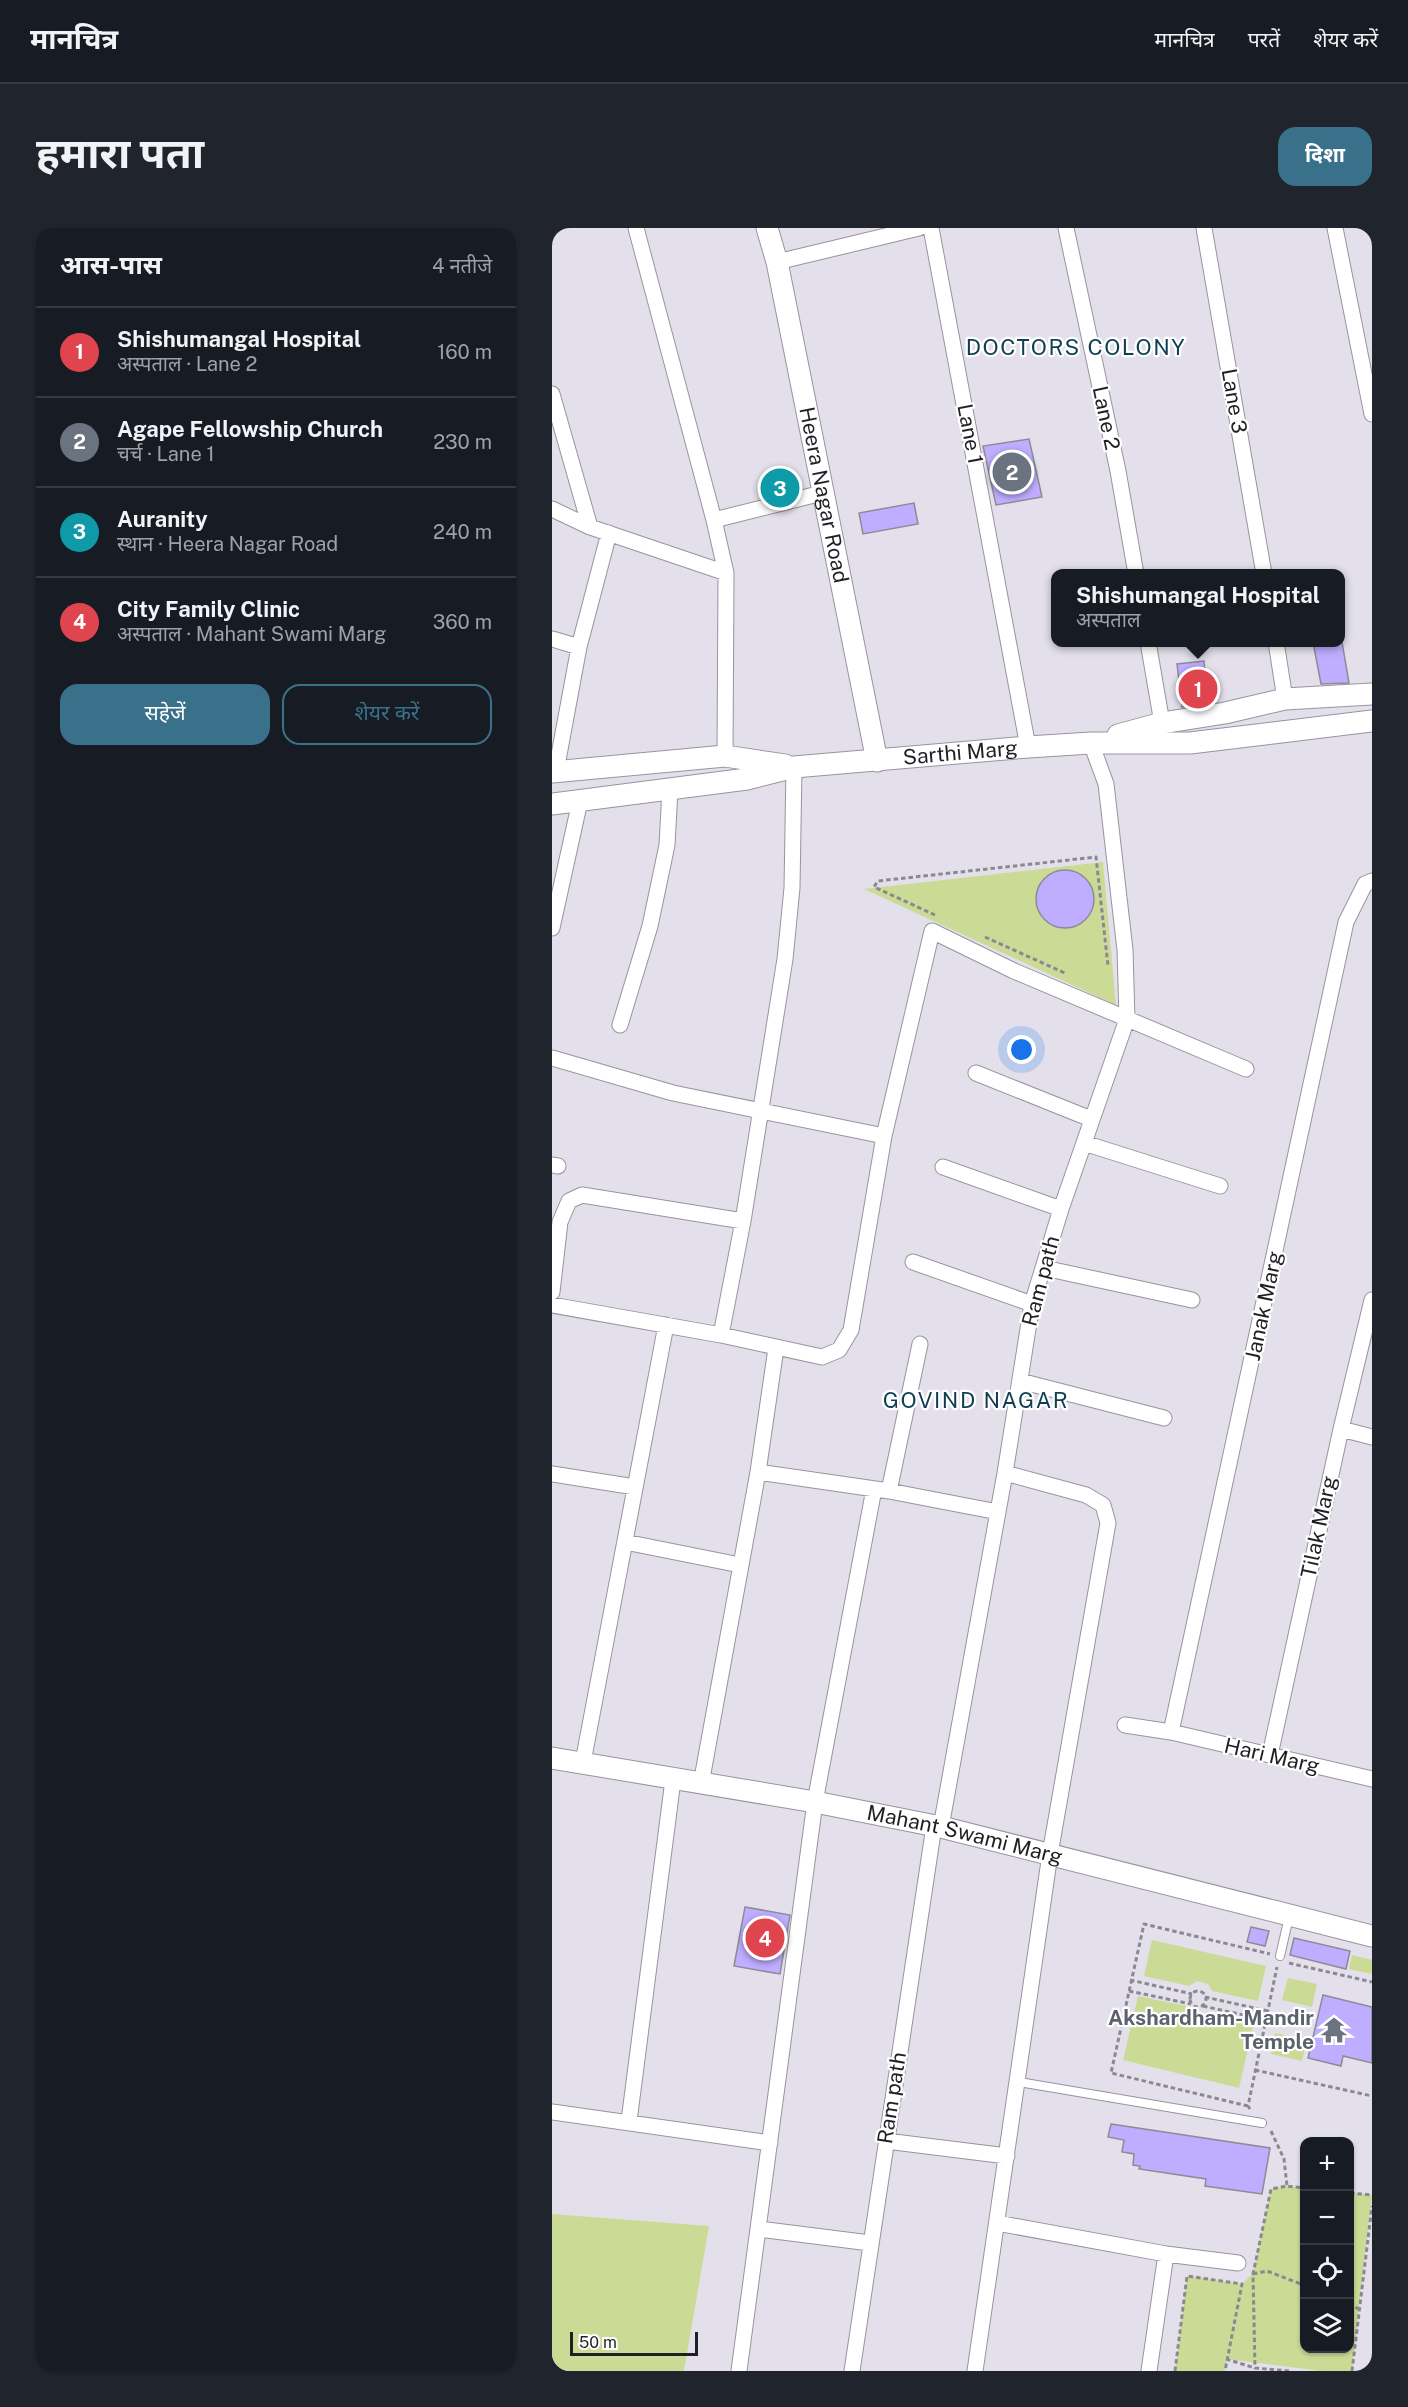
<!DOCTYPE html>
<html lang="hi">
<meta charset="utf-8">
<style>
:root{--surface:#171b24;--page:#20242c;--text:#f1f3f6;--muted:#9ea1a6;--line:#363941;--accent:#39718b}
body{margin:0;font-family:"Public Sans","Noto Sans Devanagari",sans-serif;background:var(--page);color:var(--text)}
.controls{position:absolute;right:18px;bottom:18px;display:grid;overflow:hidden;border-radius:12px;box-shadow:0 2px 4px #0004}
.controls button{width:54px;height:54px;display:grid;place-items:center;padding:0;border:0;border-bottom:2px solid var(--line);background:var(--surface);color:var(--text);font:30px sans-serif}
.scale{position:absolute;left:18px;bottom:15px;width:128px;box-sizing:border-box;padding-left:6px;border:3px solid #201f23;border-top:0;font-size:16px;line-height:21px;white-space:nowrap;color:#201f23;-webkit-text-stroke:4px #fff;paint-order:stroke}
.you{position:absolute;left:470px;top:822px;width:21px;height:21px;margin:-15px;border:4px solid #fff;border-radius:50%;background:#1a73e8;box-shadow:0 0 0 9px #1a73e833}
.badge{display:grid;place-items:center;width:39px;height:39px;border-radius:50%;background:var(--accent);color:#fff;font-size:20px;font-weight:700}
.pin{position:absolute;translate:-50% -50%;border:3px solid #fff;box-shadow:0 2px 6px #0006}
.popup{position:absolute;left:499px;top:341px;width:294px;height:78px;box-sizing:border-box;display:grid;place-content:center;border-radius:12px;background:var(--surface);filter:drop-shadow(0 2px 4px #0005);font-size:20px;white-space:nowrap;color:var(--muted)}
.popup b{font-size:22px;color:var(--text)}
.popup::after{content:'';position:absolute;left:50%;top:100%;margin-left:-12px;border:12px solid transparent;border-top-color:var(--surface)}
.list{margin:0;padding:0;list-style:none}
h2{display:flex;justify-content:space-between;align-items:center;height:78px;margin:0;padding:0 24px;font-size:26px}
h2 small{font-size:20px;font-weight:400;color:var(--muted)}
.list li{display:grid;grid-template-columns:39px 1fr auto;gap:18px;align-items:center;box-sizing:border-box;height:90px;padding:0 24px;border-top:2px solid var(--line)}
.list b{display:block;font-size:22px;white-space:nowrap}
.list p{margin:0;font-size:20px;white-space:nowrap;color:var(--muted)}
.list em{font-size:20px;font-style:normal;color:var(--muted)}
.actions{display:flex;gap:12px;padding:18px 24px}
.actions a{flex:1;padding:14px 0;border:2px solid var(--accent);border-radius:18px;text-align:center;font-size:21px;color:var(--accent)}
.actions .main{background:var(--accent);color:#fff}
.icon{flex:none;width:33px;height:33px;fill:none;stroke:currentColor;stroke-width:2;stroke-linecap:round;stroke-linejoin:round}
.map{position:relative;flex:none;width:820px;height:2143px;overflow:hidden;border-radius:18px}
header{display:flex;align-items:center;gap:36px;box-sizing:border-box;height:84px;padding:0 30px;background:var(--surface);border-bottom:2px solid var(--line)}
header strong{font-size:28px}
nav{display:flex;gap:33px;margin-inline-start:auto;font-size:21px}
.intro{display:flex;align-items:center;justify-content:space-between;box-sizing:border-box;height:144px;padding:0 36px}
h1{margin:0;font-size:42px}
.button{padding:15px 27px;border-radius:18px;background:var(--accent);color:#fff;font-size:21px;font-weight:700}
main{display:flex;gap:36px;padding:0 36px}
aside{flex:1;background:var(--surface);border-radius:18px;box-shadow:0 2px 4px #0004}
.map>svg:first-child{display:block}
.green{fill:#cbdb96}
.building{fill:#bfadff;stroke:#8d8b96;stroke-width:1.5}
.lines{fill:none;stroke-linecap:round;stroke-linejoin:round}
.lane-casing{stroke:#97949f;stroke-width:10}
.street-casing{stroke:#97949f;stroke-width:17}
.secondary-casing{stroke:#97949f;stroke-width:23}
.path{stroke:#8b8990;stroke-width:3;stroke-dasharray:4.5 3;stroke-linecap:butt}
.lane{stroke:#fff;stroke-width:8}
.street{stroke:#fff;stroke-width:15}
.secondary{stroke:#fff;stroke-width:21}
.labels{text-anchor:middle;stroke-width:4.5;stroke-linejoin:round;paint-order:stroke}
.street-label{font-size:21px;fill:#201f23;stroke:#fff}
.worship-label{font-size:21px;font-weight:bold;fill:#5b616d;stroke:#fff;text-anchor:end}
.neighbourhood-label{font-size:22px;letter-spacing:1.5px;fill:#103f53;stroke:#fff}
</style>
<header>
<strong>मानचित्र</strong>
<nav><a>मानचित्र</a><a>परतें</a><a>शेयर करें</a></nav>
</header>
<div class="intro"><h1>हमारा पता</h1><a class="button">दिशा</a></div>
<main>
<aside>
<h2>आस-पास<small>4 नतीजे</small></h2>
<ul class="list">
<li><span class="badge" style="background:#e0444e">1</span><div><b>Shishumangal Hospital</b><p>अस्पताल · Lane 2</p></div><em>160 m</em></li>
<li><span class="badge" style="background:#6b7280">2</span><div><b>Agape Fellowship Church</b><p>चर्च · Lane 1</p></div><em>230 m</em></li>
<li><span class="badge" style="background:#0f9aa8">3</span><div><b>Auranity</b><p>स्थान · Heera Nagar Road</p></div><em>240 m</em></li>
<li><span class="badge" style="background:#e0444e">4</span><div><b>City Family Clinic</b><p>अस्पताल · Mahant Swami Marg</p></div><em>360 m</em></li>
</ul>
<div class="actions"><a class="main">सहेजें</a><a>शेयर करें</a></div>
</aside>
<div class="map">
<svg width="820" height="2143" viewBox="0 0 820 2143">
<rect width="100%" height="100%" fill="#e3e0eb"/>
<path class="green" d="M551 634 564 777 312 661Z
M600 1712 714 1738 706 1773 660 1763 656 1756 645 1753 637 1758 592 1748Z
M800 1727 820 1732V1746L797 1741Z
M736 1750 765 1756 760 1779 730 1772Z
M586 1768 634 1778V1782C643 1787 647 1788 656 1784L702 1794 687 1860 571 1832Z
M723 1805 755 1812 750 1833 719 1826Z
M735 1958 752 1960V2120H798V1965L820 1967 800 2143H769L675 2131 673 2143H623L635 2048 690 2056 701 2045 719 1961Z
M0 1986 157 1998 132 2143H0Z"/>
<path class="building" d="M477 211 490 269 444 277 431 218Z
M242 248 245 261 214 269 210 256Z
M362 275 366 296 311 306 307 285Z
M761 414H790L797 455 769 456Z
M652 433 656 475 630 479 625 436Z
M484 671a29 29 0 1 1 58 0a29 29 0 1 1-58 0Z
M193 1679 238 1687 228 1746 182 1738Z
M699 1699 717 1703 713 1718 695 1714Z
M742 1710 798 1723 794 1741 738 1727Z
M771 1767 820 1779V1835L791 1828 789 1838 756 1830Z
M559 1896 718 1920 710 1966 653 1958 654 1951 587 1941 588 1938 581 1937 582 1926 570 1924 572 1912 556 1909Z"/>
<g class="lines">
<g class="lane-casing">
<path id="lane" d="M728 1728 737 1689
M467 1854 710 1895"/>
</g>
<g class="street-casing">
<path id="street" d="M84 0 162 292 174 345 173 528
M379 0 476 519
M514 0 566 243 584 346
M652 0 712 346
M783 0 820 186
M225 34 367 0
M0 166 38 299
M0 281 38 299 174 345
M162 292 270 265
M0 411 27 419
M596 414 610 495
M724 414 733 471
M4 543 27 419 57 305
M0 700 28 573
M68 797 98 698 115 617 118 561
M0 830 121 865 332 908
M424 845 539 891
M532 915 668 958
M0 937 6 938
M391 939 509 981
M361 1034 480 1076
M492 1040 640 1072
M0 1064 8 994 17 973 30 967 191 993
M0 1077 169 1107 270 1129 287 1122 299 1102 332 908 380 703 462 743 694 841
M169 1107 191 993 233 731 240 660 242 539
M468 1153 612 1190
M789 1201 820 1209
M206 1244 337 1263 446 1284
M0 1246 83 1259
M337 1263 368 1116
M73 1314 188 1337
M573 1497 619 1504 820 1551
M619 1504 794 694 813 656 820 653
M718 1527 789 1201 820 1072
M31 1534 114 1097
M149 1556 206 1244 224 1120
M389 1599 453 1245 480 1076 509 981 575 791 573 722 554 556 539 515
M0 1884 218 1915
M77 1893 121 1552
M334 1913 455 1928
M445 1995 614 2026 686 2035
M207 2001 318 2015
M187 2143 263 1574 322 1261
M300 2143 382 1598
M423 2143 498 1626 556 1295 551 1277 534 1267 453 1245
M597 2143 614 2026"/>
</g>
<g class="secondary-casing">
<g id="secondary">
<path id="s1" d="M215 0 225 34 325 533"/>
<path d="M566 507 610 495 673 485 733 471 820 466"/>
<path d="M0 544 173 528 233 537"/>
<path id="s2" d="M0 576 195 551 242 539 476 519 539 515H638L820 493"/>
<path id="s3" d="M0 1530 263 1574 389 1599 820 1708"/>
</g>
</g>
<path class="path" d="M383 687 322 659 326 653 544 629 556 738
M433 709 515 746
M737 1735 820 1754
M578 1752 640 1766
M638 1771a8 8 0 1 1 16 0a8 8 0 1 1-16 0Z
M577 1763 639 1776
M653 1769 716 1783
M651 1778 714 1792
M703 1842 820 1868
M696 1878 559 1845 592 1696 718 1726
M698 1881 696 1878 725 1739
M719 1903 732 1931 735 1958
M798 1965 820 1967
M701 2046 715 2043 749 2056
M752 2047 749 2056 752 2064
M798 2074 806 2081
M674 2131 703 2140
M623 2143 635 2048 690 2056 673 2143
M737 2143 703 2140 701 2046 719 1961 735 1958 752 1960
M800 2143 820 1978"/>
<use href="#lane" class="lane"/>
<use href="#street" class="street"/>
<use href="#secondary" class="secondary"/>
</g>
<defs>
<g id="temple-bare" transform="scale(2.07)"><path d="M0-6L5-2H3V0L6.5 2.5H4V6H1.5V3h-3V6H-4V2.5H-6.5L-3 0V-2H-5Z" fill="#6b7280" stroke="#fff" stroke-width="2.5" paint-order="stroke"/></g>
</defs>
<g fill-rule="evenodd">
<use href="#temple-bare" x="782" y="1802"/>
</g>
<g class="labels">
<g class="street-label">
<text transform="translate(682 173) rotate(80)" y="7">Lane 3</text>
<text transform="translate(554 190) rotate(78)" y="7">Lane 2</text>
<text transform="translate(418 206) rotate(79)" y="7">Lane 1</text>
<text dy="7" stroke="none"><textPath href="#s1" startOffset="273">Heera Nagar Road</textPath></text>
<text dy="7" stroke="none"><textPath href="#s2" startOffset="412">Sarthi Marg</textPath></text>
<text transform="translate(489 1053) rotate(-75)" y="7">Ram path</text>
<text transform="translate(712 1078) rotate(-78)" y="7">Janak Marg</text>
<text transform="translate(767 1299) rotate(-78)" y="7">Tilak Marg</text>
<text transform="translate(720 1528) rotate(13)" y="7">Hari Marg</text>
<text dy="7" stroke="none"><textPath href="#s3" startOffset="420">Mahant Swami Marg</textPath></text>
<text transform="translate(340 1870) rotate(-81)" y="7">Ram path</text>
</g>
<g class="worship-label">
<text x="762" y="1797">Akshardham-Mandir<tspan x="762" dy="24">Temple</tspan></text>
</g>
<g class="neighbourhood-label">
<text x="524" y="127">DOCTORS COLONY</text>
<text x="424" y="1180">GOVIND NAGAR</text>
</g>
</g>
</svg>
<div class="controls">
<button>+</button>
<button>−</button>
<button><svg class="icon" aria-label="locate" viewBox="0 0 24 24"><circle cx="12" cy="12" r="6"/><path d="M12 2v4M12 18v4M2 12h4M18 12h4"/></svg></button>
<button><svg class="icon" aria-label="layers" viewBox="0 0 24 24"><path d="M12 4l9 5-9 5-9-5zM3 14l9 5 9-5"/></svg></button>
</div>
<div class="scale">50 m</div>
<div class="you"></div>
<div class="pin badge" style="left:646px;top:461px;background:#e0444e">1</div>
<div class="popup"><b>Shishumangal Hospital</b>अस्पताल</div>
<div class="pin badge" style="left:460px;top:244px;background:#6b7280">2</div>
<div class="pin badge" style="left:228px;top:260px;background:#0f9aa8">3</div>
<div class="pin badge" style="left:213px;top:1710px;background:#e0444e">4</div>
</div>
</main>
